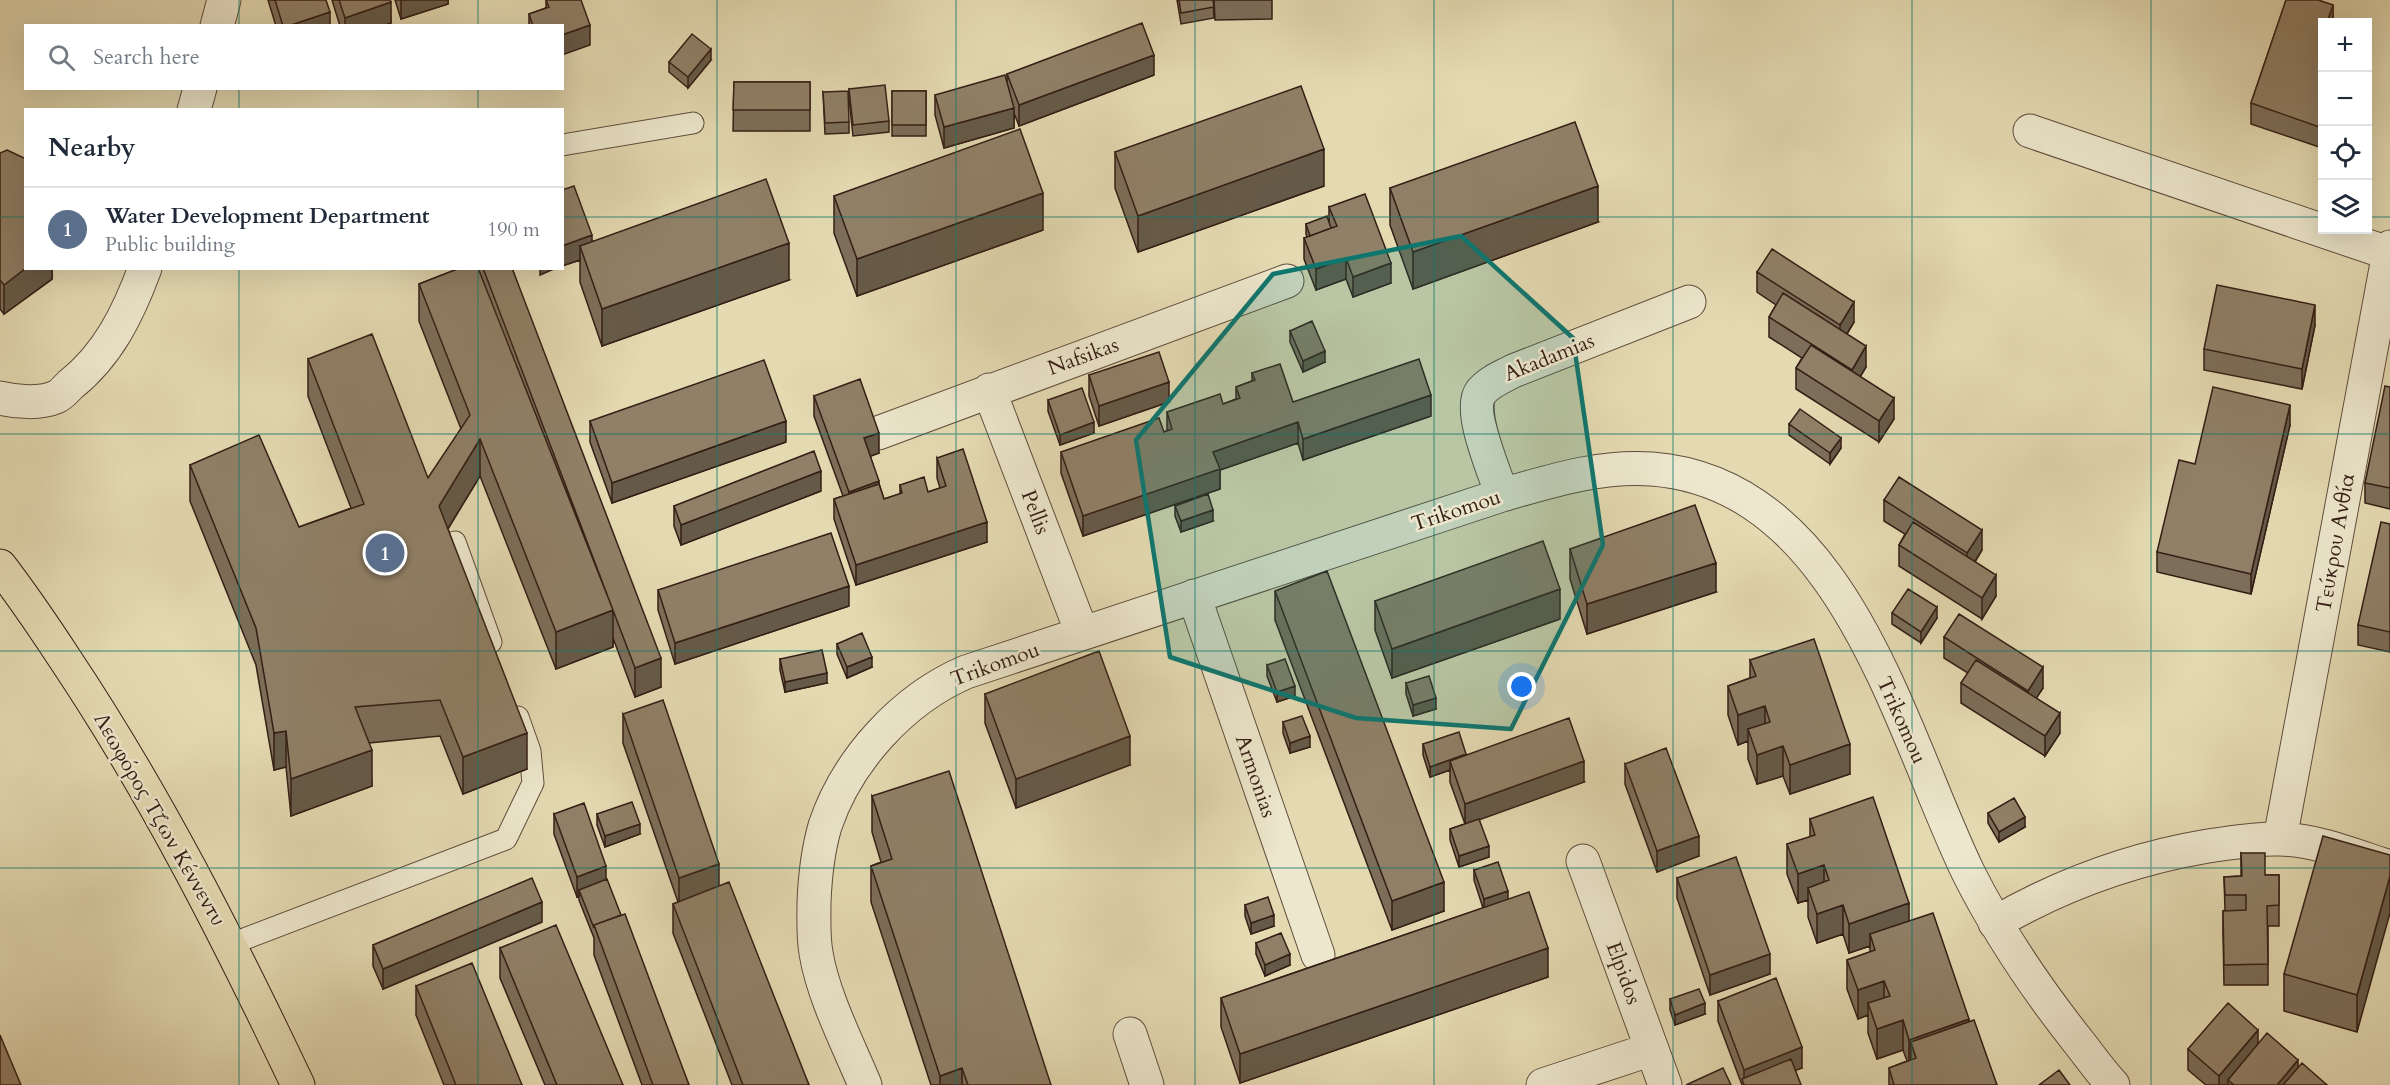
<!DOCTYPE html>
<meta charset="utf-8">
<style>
:root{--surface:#fff;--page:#f2f2f3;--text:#1f2937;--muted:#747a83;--line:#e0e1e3;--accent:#8f2418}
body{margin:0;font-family:Cardo,serif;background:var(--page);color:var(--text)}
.controls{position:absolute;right:18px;top:18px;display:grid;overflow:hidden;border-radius:0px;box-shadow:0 6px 24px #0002}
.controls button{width:54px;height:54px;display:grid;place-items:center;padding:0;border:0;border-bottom:2px solid var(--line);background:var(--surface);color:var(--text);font:30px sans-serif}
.you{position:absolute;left:1522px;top:687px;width:21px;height:21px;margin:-15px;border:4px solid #fff;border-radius:50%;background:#1a73e8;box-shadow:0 0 0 9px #1a73e833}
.badge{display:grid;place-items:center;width:39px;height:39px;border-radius:50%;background:var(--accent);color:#fff;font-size:20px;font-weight:700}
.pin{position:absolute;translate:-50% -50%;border:3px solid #fff;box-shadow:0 2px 6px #0006}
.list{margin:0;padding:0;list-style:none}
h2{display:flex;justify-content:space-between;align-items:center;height:78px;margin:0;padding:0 24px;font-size:26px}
h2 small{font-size:20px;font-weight:400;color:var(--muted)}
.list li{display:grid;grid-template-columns:39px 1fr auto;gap:18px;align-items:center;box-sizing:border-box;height:84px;padding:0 24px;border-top:2px solid var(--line)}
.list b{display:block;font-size:22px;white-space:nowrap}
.list p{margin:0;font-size:20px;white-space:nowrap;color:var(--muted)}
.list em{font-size:20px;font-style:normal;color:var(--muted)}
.icon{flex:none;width:33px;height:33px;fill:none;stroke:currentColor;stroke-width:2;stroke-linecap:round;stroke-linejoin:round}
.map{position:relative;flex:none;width:2390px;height:1085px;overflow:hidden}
.search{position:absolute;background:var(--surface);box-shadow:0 6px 24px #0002;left:24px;top:24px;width:540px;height:66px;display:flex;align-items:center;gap:15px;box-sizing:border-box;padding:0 21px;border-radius:0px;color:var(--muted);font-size:22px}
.panel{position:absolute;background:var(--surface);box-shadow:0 6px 24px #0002;left:24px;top:108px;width:540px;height:162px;border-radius:0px}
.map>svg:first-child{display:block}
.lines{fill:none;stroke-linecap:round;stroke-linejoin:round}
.lane-casing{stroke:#604d3c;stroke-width:23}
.street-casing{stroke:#604d3c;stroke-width:35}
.primary-casing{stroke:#341e15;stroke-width:35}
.lane{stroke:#ede7cd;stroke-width:21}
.street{stroke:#ede7cd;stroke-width:33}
.primary{stroke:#e4dab2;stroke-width:33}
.wall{fill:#7c6e59;stroke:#341e15;stroke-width:1.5}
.shaded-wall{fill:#655a48;stroke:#341e15;stroke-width:1.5}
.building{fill:#908067;stroke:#341e15;stroke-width:1.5}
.marked{fill:#0f766e;fill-opacity:0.2;stroke:#0f766e;stroke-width:4.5;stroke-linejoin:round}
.grid{fill:none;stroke:#0f766e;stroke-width:1.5;stroke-opacity:0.55}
.labels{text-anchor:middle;stroke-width:5;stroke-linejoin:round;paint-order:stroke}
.street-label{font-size:21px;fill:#341e15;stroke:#ede7cd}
</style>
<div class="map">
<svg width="2390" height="1085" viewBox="0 0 2390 1085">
<rect width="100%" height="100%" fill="#e4dab2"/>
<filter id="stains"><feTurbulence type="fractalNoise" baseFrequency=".00333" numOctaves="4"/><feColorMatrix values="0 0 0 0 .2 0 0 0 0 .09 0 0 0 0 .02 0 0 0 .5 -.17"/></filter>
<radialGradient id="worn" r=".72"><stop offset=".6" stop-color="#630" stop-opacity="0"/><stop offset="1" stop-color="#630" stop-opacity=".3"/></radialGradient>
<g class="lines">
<g class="lane-casing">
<path id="lane" d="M562 145 693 123
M455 542 491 642
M231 944 506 839 533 783 530 751 518 717"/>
</g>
<g class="street-casing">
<path id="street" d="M217 26 224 0
M194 110 200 88
M2030 131 2388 253
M989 390 1082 633
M0 398C16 402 40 404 56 397 61 395 66 389 70 385 108 355 128 314 145 268
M878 433 1287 281
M1502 495C1495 473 1467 410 1481 392 1489 382 1502 377 1513 371L1689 302
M1194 596 1318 955
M2280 839 2390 247
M1583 861 1665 1085
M1995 923C2062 884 2131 859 2208 846 2231 843 2256 838 2280 839 2317 840 2355 856 2390 867
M1130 1034 1147 1085
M865 1085C848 1044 823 996 816 953 813 936 814 919 814 902 815 877 818 850 825 826 847 760 903 699 966 672L1502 495C1551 481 1601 465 1652 469 1844 484 1899 729 1968 872 1998 932 2036 988 2077 1040 2089 1055 2100 1071 2113 1085
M1543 1085 1652 1049"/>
</g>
<g class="primary-casing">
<path id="primary" d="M0 566C23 596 44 627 65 659 156 795 228 938 298 1085"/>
</g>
<use href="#lane" class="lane"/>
<use href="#street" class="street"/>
<use href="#primary" class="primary"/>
</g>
<path class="wall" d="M268 0H326L330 26H276Z
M332 0H390L391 23 383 26H340Z
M395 0H448V4L401 19Z
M546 0 590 45 562 26H529V14L546 8Z
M1177 0H1213L1214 18 1181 24Z
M1214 0H1272V19L1215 20Z
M2286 0H2318L2333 5V22H2322V148L2251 124V103Z
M711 60 688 88 669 72V62Z
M1007 74 1154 75 1019 126 1014 113V128L944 148 935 115V95L1007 81Z
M734 82H810V131H733Z
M849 89 889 121V132L853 136 849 99Z
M892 91H926V136H892Z
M823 92 849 122V133L825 134Z
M1115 152 1324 186 1138 252 1115 188Z
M0 153 26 268H52V279L4 314 0 309Z
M1390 188 1598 222 1413 289 1390 225Z
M562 190 592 241 789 280 602 346 580 282V260L562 266Z
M834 196 1043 230 857 296 834 233Z
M1329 207 1391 283 1353 297 1346 279 1316 290 1304 259V238L1307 237 1306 234V224L1329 223Z
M460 268H512L661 687 635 697 613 638V647L556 669 480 476 448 529 527 769 463 794 440 736 369 743 372 786 291 816 286 767 274 770 256 665 190 501V465L299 527 351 508 308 396V359L428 478 461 429 419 321V284Z
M1757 272 1854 322 1847 334 1866 367 1860 377 1894 419 1879 442 1796 389V368L1802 358 1769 337V317L1776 305 1757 292Z
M2315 325 2302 389 2204 370V349Z
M1290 331 1325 362 1303 372 1290 342Z
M1252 373 1293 402 1431 416 1303 460 1298 443 1220 470V489L1083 536 1061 473V452L1167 431V412L1223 404 1236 399V387L1252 381Z
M1089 375 1169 402 1099 426 1089 396Z
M2390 387V509L2365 503V483Z
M814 396 879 453 870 456 884 499 900 494V485L928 492 940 488 937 478V458L987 542 856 585 834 519V499L843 496 814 416Z
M1048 400 1094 433 1060 445 1048 411Z
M590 421 786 442 612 503 590 442Z
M1789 424 1841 448 1830 464 1789 435Z
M2290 425 2251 594 2157 572V552L2195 464Z
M821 491 681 545 674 526V506Z
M1884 500 1982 550 1975 562 1996 596 1982 619 1899 566V545L1905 534 1884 521Z
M1175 506 1213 521 1181 532 1175 516Z
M2390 524V652L2358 645V625Z
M1570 549 1716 592 1587 634 1570 579Z
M658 590 849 606 675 664 658 610Z
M1275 591 1444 911 1392 930 1275 620Z
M1375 601 1560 619 1392 678 1375 630Z
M1892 613 1937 618 1921 643 1892 624Z
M1944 637 2043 688 2036 698 2060 733 2045 756 1961 703V683L1968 673 1944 658Z
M837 644 872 667 847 678 837 654Z
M780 659 827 683 785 692 780 670Z
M1750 660 1850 774 1790 794 1783 776 1757 784 1748 759V741L1738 745 1728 715V686L1750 678Z
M1267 665 1295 696 1277 702 1267 676Z
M1406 683 1436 709 1413 716 1406 694Z
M985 694 1130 765 1016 808 985 723Z
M623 714 719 886 809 1085H732L673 933V904L678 902 623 743Z
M1283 722 1310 747 1290 753 1283 733Z
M1423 744 1466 755 1584 782 1479 819 1489 857 1459 867 1450 840V829L1465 824 1450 782V770L1430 777 1423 755Z
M1625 764 1699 856 1657 872 1625 784Z
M872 796 1051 1085H931L871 902V866L881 862 872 832Z
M1988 813 2025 827 1999 842 1988 823Z
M554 814 606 879 689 1085H642L594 955V938L579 900V896L577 897 554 834Z
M597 814 640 834 605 847 597 825Z
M1810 819 1909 921 1969 1022 1997 1085H1889V1068L1907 1061 1903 1050 1877 1059 1868 1033V1015L1858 1019 1847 989V960L1870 952V946L1849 953 1843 934 1817 943 1808 917V900L1798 903 1787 874V844L1810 837Z
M2241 853 2265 875H2279V926H2268V985H2224L2223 931V911L2225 910 2224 877 2241 876Z
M2390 855 2357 1032 2284 1011V974Z
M1474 870 1548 977 1240 1083 1221 1027V998L1483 908 1474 880Z
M1677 878 1770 974 1710 995 1677 898Z
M1245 905 1274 926 1251 934 1245 916Z
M542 922 383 989 373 966V945Z
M1256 943 1290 965 1265 976 1256 954Z
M500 948 623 1085H545L500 978Z
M416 986 522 1085H444L416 1015Z
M1670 999 1705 1014 1675 1025 1670 1010Z
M1718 1001 1802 1068 1795 1070 1801 1085H1742L1718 1021Z
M2258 1044 2298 1067 2327 1085H2206L2188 1070V1049Z"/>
<path class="shaded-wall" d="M401 0H448V4L401 19Z
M391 2V23L383 26H345V18Z
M2333 5V22H2327Z
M330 12V26H288Z
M590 25V45L562 55V35Z
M711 49V60L688 88V77Z
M1154 55V75L1019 126V105Z
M1014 108V128L944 148V127Z
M1324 149V186L1138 252V216Z
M1598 186V222L1413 289V252Z
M1043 193V230L857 296V259Z
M592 235V255L580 246V260L562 266V246Z
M789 243V280L602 346V309Z
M1346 258V279L1316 290V269Z
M1391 263V283L1353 297V277Z
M26 268H52V279L4 314V285Z
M540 268H556L540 275Z
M1854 302V322L1840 345V325Z
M2315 305V325L2302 389V369Z
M1866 346V367L1852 390V370Z
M1325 351V362L1303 372V361Z
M1169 382V402L1099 426V406Z
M1431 395V416L1303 460V439Z
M1894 398V419L1879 442V421Z
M2290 405V425L2251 594V574Z
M786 421V442L612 503V483Z
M1094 422V433L1060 445V435Z
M1298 422V443L1220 470V489L1083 536V516L1213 452Z
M879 433V453L864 459V438Z
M1841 438V448L1830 464V453Z
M480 439V476L439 543V506Z
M821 471V491L681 545V525Z
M879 481V502L849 513V492Z
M1213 510V521L1181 532V521Z
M987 522V542L856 585V565Z
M1982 530V550L1967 574V553Z
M1716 563V592L1587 634V604Z
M1996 575V596L1982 619V598Z
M849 586V606L675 664V643Z
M1560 589V619L1392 678V649Z
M1937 607V618L1921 643V632Z
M613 610V647L556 669V632Z
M872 657V667L847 678V667Z
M661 658V687L635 697V668Z
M2043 667V688L2028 711V691Z
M827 673V683L785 692V682Z
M1295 686V696L1277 702V692Z
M1436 698V709L1413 716V705Z
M1765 706V736L1748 729V741L1738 745V715Z
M2060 713V733L2045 756V736Z
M286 731V767L274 770V733Z
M527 733V769L463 794V757Z
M1130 736V765L1016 808V779Z
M1310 736V747L1290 753V743Z
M1850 744V774L1790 794V765Z
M1783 746V776L1757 784V755Z
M372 750V786L291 816V779Z
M1466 754V764L1450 761V770L1430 777V767Z
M1584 761V782L1465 825V804Z
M2025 817V827L1999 842V832Z
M640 824V834L605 847V836Z
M1699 836V856L1657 872V851Z
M1489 846V857L1459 867V856Z
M719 864V893L679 907V878Z
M1824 865V894L1808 888V900L1798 903V874Z
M606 866V886L579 890V896L577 897V877Z
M2390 876V913L2357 1032V995Z
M1444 882V911L1392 930V901Z
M1508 891V902L1484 909V899Z
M542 902V922L383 989V969Z
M1909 903V932L1870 934V946L1849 953V924Z
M1843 905V934L1817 943V914Z
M1274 915V926L1251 934V923Z
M1548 948V977L1240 1083V1054Z
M1290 954V965L1265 976V965Z
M1770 954V974L1710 995V975Z
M1884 981V1010L1868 1003V1015L1858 1019V990Z
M1705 1003V1014L1675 1025V1015Z
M1969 1019V1048L1916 1058 1911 1042V1068L1909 1069V1040Z
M1903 1020V1050L1877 1059V1029Z
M2258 1030V1050L2228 1080V1085H2219V1076Z
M1802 1047V1068L1757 1085 1744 1084V1070Z
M2298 1060V1080L2294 1085H2277Z
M962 1068V1085H940V1076Z"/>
<path class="building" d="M275 0H326L330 12 288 26H283Z
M339 0H390L391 2 345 18Z
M546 0H581L590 25 562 35V26H533L529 14 549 7Z
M1179 0H1213L1214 7 1181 13Z
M2286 0H2318L2333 5 2327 22H2322V34L2321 37 2322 38V128L2251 103Z
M1142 23 1154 55 1019 105 1007 74Z
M692 34 711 49 688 77 669 62Z
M1005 75 1014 108 944 127 935 95Z
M734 82H810V110H733Z
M885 85 889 121 853 125 849 89Z
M1301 86 1324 149 1138 216 1115 152Z
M848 91 849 122 825 123 823 92Z
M892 91H926V125H892Z
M1575 122 1598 186 1413 252 1390 188Z
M1020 129 1043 193 857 259 834 196Z
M7 150 26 159V268L4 285 0 280V153Z
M766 179 789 243 602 309 580 246Z
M574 186 592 235 562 246V190Z
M1365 194 1391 263 1353 277 1346 258 1316 269 1304 238 1337 226 1329 207Z
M1327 216 1331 228 1310 236 1306 224Z
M1772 249 1854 302 1840 325 1757 272Z
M460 268H478L613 610 556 632 480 439 439 506 527 733 463 757 440 700 355 707 372 750 291 779 286 731 274 733 256 628 190 465 259 435 299 527 364 504 308 359 372 334 428 478 470 415 419 284Z
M483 268H512L661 658 635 668Z
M2217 285 2315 305 2302 369 2204 349Z
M1783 293 1866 346 1852 370 1769 317Z
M1312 321 1325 351 1303 361 1290 331Z
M1811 345 1894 398 1879 421 1796 368Z
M1159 352 1169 382 1099 406 1089 375Z
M1419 359 1431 395 1303 439 1298 422 1213 452 1220 469 1083 516 1061 452 1159 418 1164 432 1172 429 1167 412 1220 394 1223 404 1240 398 1236 387 1255 380 1252 373 1280 364 1293 402Z
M764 360 786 421 612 483 590 421Z
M860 379 879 433 864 438 879 481 849 492 814 396Z
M2385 386 2390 387V488L2365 483Z
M2213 387 2290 405 2251 574 2157 552 2179 460 2195 464Z
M1082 388 1094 422 1060 435 1048 400Z
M1800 409 1841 438 1830 453 1789 424Z
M963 449 987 522 856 565 834 499 879 484 884 499 902 493 900 485 924 477 928 492 946 486 937 458Z
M814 451 821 471 681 525 674 506Z
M1899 477 1982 530 1967 553 1884 500Z
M1208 494 1213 510 1181 521 1175 506Z
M1695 505 1716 563 1587 604 1570 549Z
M1913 522 1996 575 1982 598 1899 545Z
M2381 522 2390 524V632L2358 625Z
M831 533 849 586 675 643 658 590Z
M1543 541 1560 589 1392 649 1375 601Z
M1327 571 1444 882 1392 901 1275 591Z
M1908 589 1937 607 1921 632 1892 613Z
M1959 614 2043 667 2028 691 1944 637Z
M862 633 872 657 847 667 837 644Z
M1814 639 1850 744 1790 765 1783 746 1757 755 1748 729 1770 722 1765 706 1738 715 1728 686 1756 676 1750 660Z
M822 650 827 673 785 682 780 659Z
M1099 651 1130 736 1016 779 985 694Z
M1285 659 1295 686 1277 692 1267 665Z
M1976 660 2060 713 2045 736 1961 683Z
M1429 676 1436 698 1413 705 1406 683Z
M663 700 719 864 679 878 623 714Z
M1302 716 1310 736 1290 743 1283 722Z
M1569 718 1584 761 1465 804 1450 761Z
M1459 732 1466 754 1430 767 1423 744Z
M1666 748 1699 836 1657 851 1625 764Z
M949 771 1051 1085H968L962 1068 940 1076 871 866 892 859 872 796Z
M1873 797 1909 903 1849 924 1843 905 1817 914 1808 888 1829 880 1824 865 1798 874 1787 844 1815 835 1810 819Z
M2014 798 2025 817 1999 832 1988 813Z
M632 802 640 824 605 836 597 814Z
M584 803 606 866 577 877 554 814Z
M1479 819 1489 846 1459 856 1450 829Z
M2323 836 2390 855V876L2357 995 2284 974Z
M2241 853H2265V875H2279V905L2267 906 2268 964 2224 965 2223 911 2246 910V895H2225L2224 877 2242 876Z
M1736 857 1770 954 1710 975 1677 878Z
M1498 862 1508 891 1484 899 1474 870Z
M532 878 542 902 383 969 373 945Z
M607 879 621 915 594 925V928L579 890Z
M729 882 809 1085H743L673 904Z
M1529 892 1548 948 1240 1054 1221 998Z
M1268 897 1274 915 1251 923 1245 905Z
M1933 913 1969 1019 1909 1040 1903 1020 1877 1029 1868 1003 1890 996 1884 981 1858 990 1847 960 1875 950 1870 934Z
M625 914 689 1085H653L594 925Z
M556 925 623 1085H557L500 948Z
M1281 933 1290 954 1265 965 1256 943Z
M472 963 522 1085H456L416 986Z
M1776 978 1802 1047 1744 1070 1718 1001Z
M1699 989 1705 1003 1675 1015 1670 999Z
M2228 1003 2258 1030 2219 1076 2188 1049Z
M1974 1020 1997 1085H1894L1889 1068 1916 1058 1911 1042Z
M2267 1033 2298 1060 2277 1085H2234L2228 1080Z
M0 1035 21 1085H0Z
M1791 1059 1801 1085H1744L1742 1079Z
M2302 1063 2327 1085H2283Z
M1723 1068 1731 1085H1686Z
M2059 1070 2070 1085H2039Z"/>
<path class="marked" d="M1461 236 1573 338 1603 545 1511 729 1356 718 1170 657 1136 440 1273 274Z"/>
<path class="grid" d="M239 0V26M478 0V26M717 0V1085M956 0V1085M1195 0V1085M1434 0V1085M1673 0V1085M1912 0V1085M2151 0V1085M239 88V110M478 88V110M0 217H26M562 217H2322M2368 217H2390M239 268V1085M478 268V1085M0 434H2390M0 651H2390M0 868H2390"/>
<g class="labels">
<g class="street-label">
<text transform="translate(1083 356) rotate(-20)" y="7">Nafsikas</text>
<text transform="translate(1549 357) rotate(-22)" y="7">Akadamias</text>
<text transform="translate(1456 510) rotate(-18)" y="7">Trikomou</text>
<text transform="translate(1036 512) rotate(69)" y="7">Pellis</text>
<text transform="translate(2335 543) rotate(-80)" y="7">Τεύκρου Ανθία</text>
<text transform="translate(995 664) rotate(-20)" y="7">Trikomou</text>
<text transform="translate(1902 720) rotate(66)" y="7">Trikomou</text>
<text transform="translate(1256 776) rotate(71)" y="7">Armonias</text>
<text transform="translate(160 819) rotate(60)" y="7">Λεωφόρος Τζων Κέννεντυ</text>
<text transform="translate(1624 973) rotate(70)" y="7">Elpidos</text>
</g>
</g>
<rect width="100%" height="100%" filter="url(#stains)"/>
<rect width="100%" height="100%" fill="url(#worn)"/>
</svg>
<div class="controls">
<button>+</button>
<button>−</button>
<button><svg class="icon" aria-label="locate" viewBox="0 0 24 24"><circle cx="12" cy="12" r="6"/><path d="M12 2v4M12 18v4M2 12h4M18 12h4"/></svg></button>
<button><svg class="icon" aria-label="layers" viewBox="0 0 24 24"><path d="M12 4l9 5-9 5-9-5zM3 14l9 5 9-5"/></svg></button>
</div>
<div class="you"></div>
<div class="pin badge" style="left:385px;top:553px;background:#5c6f8a">1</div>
<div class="search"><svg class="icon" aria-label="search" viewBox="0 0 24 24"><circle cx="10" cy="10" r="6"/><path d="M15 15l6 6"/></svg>Search here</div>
<section class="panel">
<h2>Nearby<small></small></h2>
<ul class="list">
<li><span class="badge" style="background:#5c6f8a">1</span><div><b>Water Development Department</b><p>Public building</p></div><em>190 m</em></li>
</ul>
</section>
</div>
